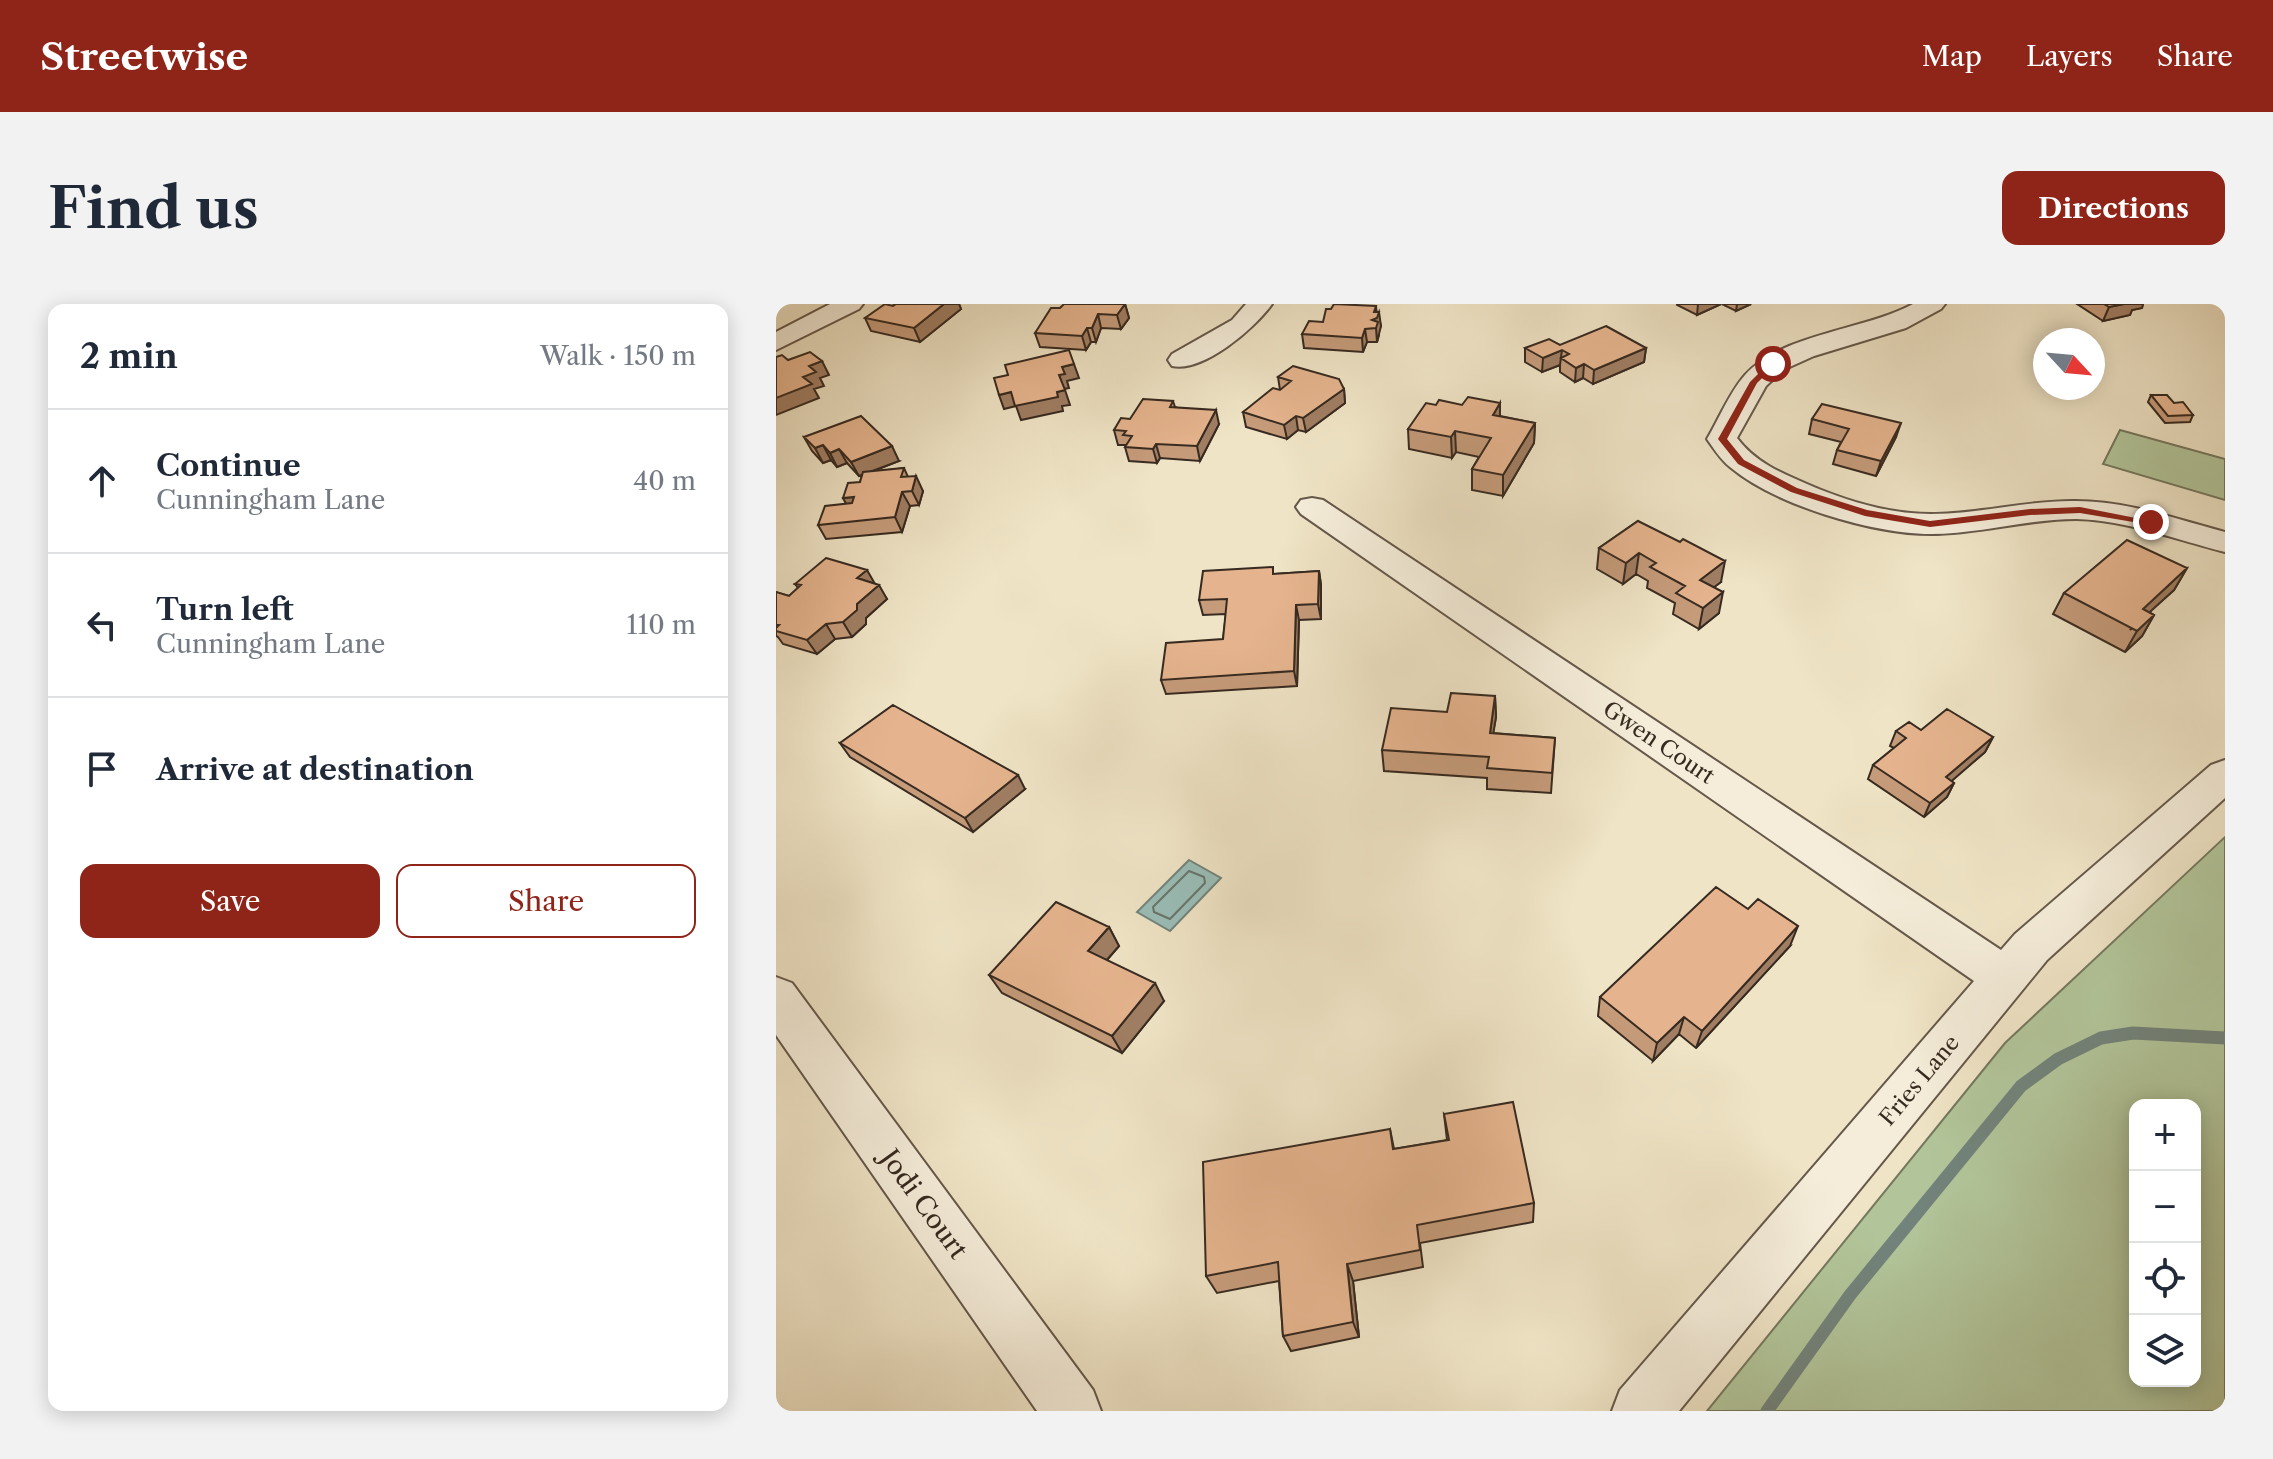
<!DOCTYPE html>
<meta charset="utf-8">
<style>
:root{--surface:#fff;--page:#f2f2f3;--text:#1f2937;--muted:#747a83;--line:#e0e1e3;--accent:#8f2418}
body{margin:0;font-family:"Libre Caslon Text",serif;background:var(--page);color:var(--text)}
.controls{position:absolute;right:24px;bottom:24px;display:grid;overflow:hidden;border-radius:16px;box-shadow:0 4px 20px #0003}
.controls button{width:72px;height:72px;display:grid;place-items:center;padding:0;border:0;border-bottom:2px solid var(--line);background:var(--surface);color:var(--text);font:40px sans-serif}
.compass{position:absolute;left:1257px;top:24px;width:72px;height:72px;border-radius:50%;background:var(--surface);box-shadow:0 4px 20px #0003;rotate:116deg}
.stop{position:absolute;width:24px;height:24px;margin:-18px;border:6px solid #8f2418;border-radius:50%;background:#fff}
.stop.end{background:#8f2418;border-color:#fff;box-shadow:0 2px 8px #0008}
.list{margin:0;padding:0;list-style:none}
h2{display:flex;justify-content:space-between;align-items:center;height:104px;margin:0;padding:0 32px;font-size:34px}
h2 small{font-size:26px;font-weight:400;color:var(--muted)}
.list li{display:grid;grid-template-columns:52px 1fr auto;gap:24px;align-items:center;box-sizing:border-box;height:144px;padding:0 32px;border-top:2px solid var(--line)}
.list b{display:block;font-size:30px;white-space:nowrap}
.list p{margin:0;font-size:26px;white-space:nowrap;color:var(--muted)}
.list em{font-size:26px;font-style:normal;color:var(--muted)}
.actions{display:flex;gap:16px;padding:24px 32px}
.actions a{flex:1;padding:18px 0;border:2px solid var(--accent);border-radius:16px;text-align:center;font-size:28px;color:var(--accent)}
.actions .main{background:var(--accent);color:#fff}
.icon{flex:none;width:44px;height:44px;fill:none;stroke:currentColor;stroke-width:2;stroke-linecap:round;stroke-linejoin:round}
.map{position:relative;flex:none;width:1449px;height:1107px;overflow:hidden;border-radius:16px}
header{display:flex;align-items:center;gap:48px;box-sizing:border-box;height:112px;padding:0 40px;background:var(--accent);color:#fff}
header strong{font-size:38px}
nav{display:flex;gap:44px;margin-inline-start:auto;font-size:28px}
.intro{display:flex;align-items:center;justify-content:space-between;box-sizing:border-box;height:192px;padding:0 48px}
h1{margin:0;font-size:56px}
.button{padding:20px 36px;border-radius:16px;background:var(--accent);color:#fff;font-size:28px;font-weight:700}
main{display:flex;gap:48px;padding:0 48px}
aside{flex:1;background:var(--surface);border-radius:16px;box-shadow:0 4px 20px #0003}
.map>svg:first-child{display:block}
.green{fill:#b2c59a;stroke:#74785d;stroke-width:2;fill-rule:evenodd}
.water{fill:#9abeb8;stroke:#72837b;stroke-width:2}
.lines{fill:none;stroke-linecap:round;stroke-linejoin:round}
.shore{stroke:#68746c;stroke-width:2}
.stream{stroke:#72837b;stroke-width:13}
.minor-casing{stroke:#65584a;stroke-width:4}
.minor{fill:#f5edda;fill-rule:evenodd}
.wall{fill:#c59b7a;stroke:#372a20;stroke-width:2}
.shaded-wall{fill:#a07e63;stroke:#372a20;stroke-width:2}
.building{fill:#e5b48e;stroke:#372a20;stroke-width:2}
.route{fill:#8f2418}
.labels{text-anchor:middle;stroke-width:7;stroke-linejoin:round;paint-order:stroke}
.street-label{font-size:22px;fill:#372a20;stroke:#f5edda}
.near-street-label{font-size:26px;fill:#372a20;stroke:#f5edda}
</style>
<header>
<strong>Streetwise</strong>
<nav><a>Map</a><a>Layers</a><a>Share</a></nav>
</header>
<div class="intro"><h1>Find us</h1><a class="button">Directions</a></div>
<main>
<aside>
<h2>2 min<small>Walk · 150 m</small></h2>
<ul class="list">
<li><svg class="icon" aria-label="ahead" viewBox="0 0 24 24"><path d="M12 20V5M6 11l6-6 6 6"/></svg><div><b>Continue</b><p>Cunningham Lane</p></div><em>40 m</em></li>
<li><svg class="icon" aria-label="left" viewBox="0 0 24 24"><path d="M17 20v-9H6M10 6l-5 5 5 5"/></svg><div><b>Turn left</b><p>Cunningham Lane</p></div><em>110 m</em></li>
<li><svg class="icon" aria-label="arrive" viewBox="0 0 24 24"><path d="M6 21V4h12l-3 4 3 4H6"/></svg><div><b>Arrive at destination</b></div></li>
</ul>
<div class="actions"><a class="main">Save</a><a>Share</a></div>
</aside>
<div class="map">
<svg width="1449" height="1107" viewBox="0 0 1449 1107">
<rect width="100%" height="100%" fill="#efe4c6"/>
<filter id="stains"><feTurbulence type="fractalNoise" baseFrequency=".0025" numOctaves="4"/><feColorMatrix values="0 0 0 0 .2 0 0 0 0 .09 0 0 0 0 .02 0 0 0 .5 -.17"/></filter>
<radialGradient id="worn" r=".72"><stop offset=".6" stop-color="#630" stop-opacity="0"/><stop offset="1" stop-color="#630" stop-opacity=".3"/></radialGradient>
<path class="green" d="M1344 126 1449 155V196L1327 160Z
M1449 533V1107H931L1229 739ZM1359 801H1419V1077H1359Z"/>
<path class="water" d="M413 556 445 574 394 627 361 608Z"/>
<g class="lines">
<path class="shore" d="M413 567 428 573 429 579 394 615 378 608 377 603Z"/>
<path class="stream" d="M991 1107 1074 991 1245 782 1282 755 1325 734 1357 729 1449 734"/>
<g class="minor-casing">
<path id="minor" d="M54 0H87L83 5 0 46V28Z
M470 0H496C479 24 427 69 396 62L392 56 396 50 456 16Z
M1137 0H1169L1165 5 1130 24 1038 52 1007 66 990 82 961 134C979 158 1005 169 1031 180 1070 197 1113 210 1155 210 1204 210 1252 196 1300 197 1351 197 1400 215 1449 228V248C1400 236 1351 216 1300 215 1251 215 1204 230 1155 230 1097 230 999 201 954 163 945 156 938 145 931 135 943 115 953 89 969 71 1007 29 1087 27 1137 0Z
M536 194 547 196 1225 646 1239 630 1435 461 1449 456V494L1271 656 903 1107H836L844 1086 1198 677 525 210 520 203 525 196Z
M0 673 16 679 317 1086 325 1107H261L0 731Z"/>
</g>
<use href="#minor" class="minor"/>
</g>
<path class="wall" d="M120 0H183L185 5 144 38 95 27 89 14Z
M349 0 353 14 345 25 325 24 320 38H315L310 46 264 43 259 29 284 4Z
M901 0H945L921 11 901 1Z
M946 0H975L960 7Z
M1301 0H1367L1366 4 1356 6 1354 11 1327 17Z
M601 8 605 22 603 26V31L601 38H591L587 48 528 44 526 30 547 18Z
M784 41 870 44 868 58 817 80 807 74 799 78 784 68V61L766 68 749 58V44Z
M502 73 568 85 569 99 530 128 522 126 511 135 470 123 467 108 504 86Z
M1375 91 1398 99 1417 111 1414 118 1389 119 1372 98Z
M397 97 399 103 443 120 424 157 384 154 381 159 353 157 349 143 350 141H342L338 126 354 115Z
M724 112 759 119 758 139 727 192 696 186V165L703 153 680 148 676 154 633 145 632 125Z
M1036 115 1120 133 1100 172 1057 160 1061 146 1065 138 1033 130Z
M28 133 123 157 95 168 128 164 132 173 147 187 143 201 134 202 126 228 50 235 42 221 70 199 84 178 86 171 83 172 71 159 61 163 55 156 47 159 36 147Z
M862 217 945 278 938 283 943 309 923 325 897 310 899 299 871 284 872 277 860 270 847 280 821 265 823 244Z
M1411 264 1398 286 1373 308 1378 311 1366 332 1349 348 1277 310 1288 289Z
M543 267 545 281V315L523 316 521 382 390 390 385 376 447 335 450 310 427 311 423 296 498 270Z
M98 279 111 295 90 314V320L76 333 59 335 41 350 7 340 2 333 0 332V288L13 292 22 284 19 280Z
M719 392 720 413 717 429 779 434 775 489 711 485V474L608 467 606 446 671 408Z
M1145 426 1217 433 1209 448 1175 477 1178 479 1171 493 1148 513 1092 475 1097 461 1118 444 1114 442 1120 427Z
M64 439 249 485 197 528 74 453Z
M333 623 343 642 331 656 388 697 346 749 226 689 213 671Z
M1014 642 920 744 903 730 877 757 822 712 824 693Z
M668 810 758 899 757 918 644 939 647 963 577 977 583 1033 515 1047 507 1032 503 977 441 989 430 972 614 825 618 845 671 836Z"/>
<path class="shaded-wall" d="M168 0H183L185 5 144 38 138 24Z
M349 0 353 14 345 25 341 11Z
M922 0H945L921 11Z
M961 0H975L960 7Z
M1348 0H1367L1366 4 1356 6 1354 11 1327 17 1333 3Z
M600 2 601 13 603 8 605 22 601 38 600 24H597L598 8Z
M322 10 325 24 320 38 316 24Z
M311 24 315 38 310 46 306 32Z
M589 25 591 38 587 48 586 34Z
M870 44 868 58 817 80 818 66Z
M786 46 784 61 766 68 767 54Z
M46 57 53 71 44 74 48 82 38 85 43 94 0 111V94L27 73 33 62Z
M298 60 303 74 291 77 293 84 288 85 283 71 286 63Z
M808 60 807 74 799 78 800 64Z
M568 85 569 99 530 128 527 114Z
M289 86 294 101 286 102 287 107 245 116 240 102 228 105 223 91 235 88H281Z
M724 99V119L717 111Z
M440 106 443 120 424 157 421 142Z
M520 112 522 126 511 135 508 121Z
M759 119 758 139 727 192V171Z
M1125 119 1120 133 1100 172 1105 157Z
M679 127 680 148 676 154 675 133Z
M380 140 384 154 381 159 377 145Z
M47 141 55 156 47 159 39 144Z
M116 142 123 157 83 172 75 158Z
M63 145 71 159 61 163 54 149Z
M140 172 147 187 143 201 136 187Z
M126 188 134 202 126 228 119 213Z
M78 193 75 209 67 194Z
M863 249 860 270 847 280 850 259Z
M949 257 945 278 920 297 924 276Z
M1411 264 1398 286 1354 326 1367 305Z
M91 266 99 280 81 274Z
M543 267 545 281V315L542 300Z
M103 281 111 295 90 314V320L76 333 67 318 81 300Z
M947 288 943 309 923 325 927 304Z
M520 301 523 316 521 382 518 367Z
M1378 311 1366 332 1349 348 1361 327Z
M50 320 59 335 41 350 31 336Z
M719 392 720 413 714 450V429Z
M1217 433 1209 448 1163 488 1170 473Z
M242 471 249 485 197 528 189 514Z
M1178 479 1171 493 1148 513 1154 499Z
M1022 622 1014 642 920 744 926 727Z
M333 623 343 642 322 666 312 647Z
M379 679 388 697 346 749 336 732Z
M908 713 903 730 877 757 881 739Z
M571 960 577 977 583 1033 577 1018Z"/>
<path class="building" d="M109 0 117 2 120 0H168L138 24 89 14Z
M288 0H349L341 11 322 10 316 24H311L306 32 259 29 275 4H284Z
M558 0 600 2 598 8H603L601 14 596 16 602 18 600 24 589 25 586 34 526 30 533 17 547 18 550 5H555Z
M1328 0H1348L1333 3Z
M830 22 870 44 818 66 808 60 800 64 785 54 793 50 786 46 767 54 749 44 773 35 784 41Z
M293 46 298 60 286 63 289 70 283 71 289 86 281 88 282 93 239 102 235 88 223 91 218 74 232 71 229 61Z
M34 48 46 57 33 62 40 68 27 73 36 80 0 94V53L6 51 12 56Z
M517 62 563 75 568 85 527 114 520 112 508 121 467 108 497 84 504 86 515 77 502 73Z
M1375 91H1391L1398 99 1407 98 1417 111 1392 112Z
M692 93 724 99 717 111 759 119 727 171 696 165 715 134 679 127 675 133 632 125 650 99 660 101 663 96 686 101Z
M367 95 397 97 394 103 440 106 421 142 380 140 377 145 349 143 356 132 347 131 350 127 338 126 345 114 354 115Z
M1046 100 1125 119 1105 157 1061 146 1073 125 1036 115Z
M85 112 116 142 75 158 63 145 54 149 47 141 39 144 28 133Z
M128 164 125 173 140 172 136 187 126 188 119 213 42 221 49 202 76 199 78 193 67 194 72 179 84 178 87 168Z
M862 217 904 238 907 235 949 257 924 276 947 288 927 304 900 289 909 282 874 263 880 259 863 249 850 259 823 244Z
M1351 236 1411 264 1367 305 1378 311 1361 327 1288 289Z
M50 254 91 266 81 274 103 281 81 300V306L67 318 50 320 31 336 0 327V324L3 321H0V288L13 292 25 281 19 280Z
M497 263V270L543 267 542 300 520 301 518 367 385 376 390 339 447 335 451 295 423 296 427 267Z
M675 389 719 392 714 429 779 434 776 469 711 464 713 453 606 446 615 404 671 408Z
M117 401 242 471 189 514 64 439Z
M1171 405 1217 433 1170 473 1178 479 1154 499 1097 461 1130 434 1120 427 1133 418 1145 426Z
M940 583 972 605 982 595 1022 622 926 727 908 713 881 739 824 693Z
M280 598 333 623 312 647 379 679 336 732 213 671Z
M737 798 758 899 641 921 644 946 571 960 577 1018 507 1032 502 958 430 972 427 858 614 825 617 845 673 836 668 810Z"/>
<path class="route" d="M994 58 1001 60 981 79 951 135 968 156 1021 184 1091 206 1154 217 1254 205 1304 203 1380 218 1375 221 1304 209 1254 211 1154 223 1089 212 1015 188 962 160 942 135 974 78Z"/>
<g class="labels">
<g class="street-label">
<text transform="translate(883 438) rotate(34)" y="8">Gwen Court</text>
<text transform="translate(1143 776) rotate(-50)" y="8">Fries Lane</text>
</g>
<g class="near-street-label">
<text transform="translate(148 900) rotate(54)" y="9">Jodi Court</text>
</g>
</g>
<rect width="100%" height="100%" filter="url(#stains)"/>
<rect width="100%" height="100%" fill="url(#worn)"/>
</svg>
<div class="controls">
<button>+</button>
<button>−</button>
<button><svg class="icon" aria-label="locate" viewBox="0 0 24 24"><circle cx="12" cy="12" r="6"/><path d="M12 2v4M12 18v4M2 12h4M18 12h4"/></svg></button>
<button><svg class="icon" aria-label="layers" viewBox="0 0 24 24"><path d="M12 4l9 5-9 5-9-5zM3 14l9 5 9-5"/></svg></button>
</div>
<svg class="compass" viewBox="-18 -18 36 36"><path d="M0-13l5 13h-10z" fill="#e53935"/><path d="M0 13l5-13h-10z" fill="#747a83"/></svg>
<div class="stop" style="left:997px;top:60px"></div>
<div class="stop end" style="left:1375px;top:218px"></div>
</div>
</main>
